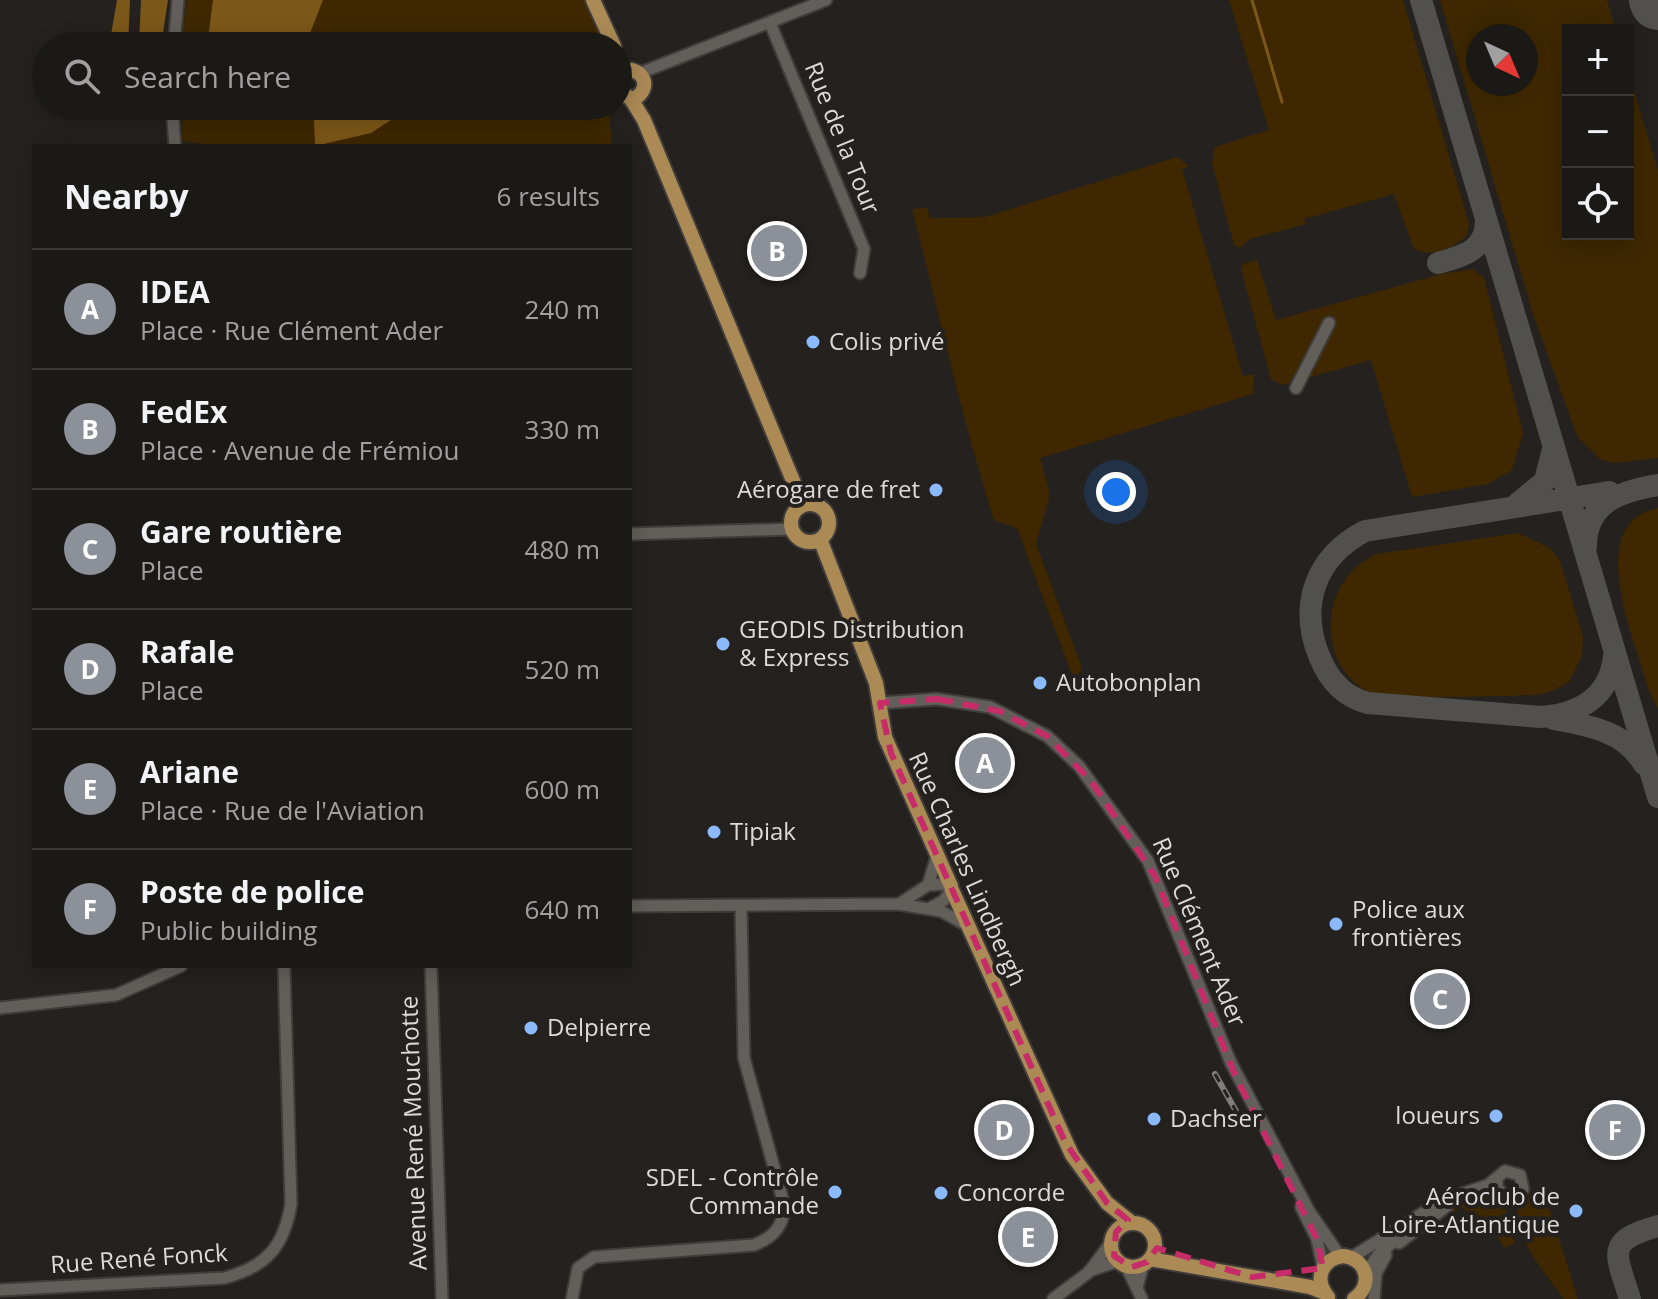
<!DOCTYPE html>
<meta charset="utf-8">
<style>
:root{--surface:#1b1916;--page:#24221f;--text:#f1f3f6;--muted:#a0a0a1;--line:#393835;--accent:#8c9099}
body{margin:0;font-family:"Open Sans",sans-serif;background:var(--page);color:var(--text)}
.controls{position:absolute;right:24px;top:24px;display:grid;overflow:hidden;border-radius:0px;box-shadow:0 4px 20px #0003}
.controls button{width:72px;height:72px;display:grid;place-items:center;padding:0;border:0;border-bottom:2px solid var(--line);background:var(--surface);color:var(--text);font:40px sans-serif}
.compass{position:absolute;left:1466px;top:24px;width:72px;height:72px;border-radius:50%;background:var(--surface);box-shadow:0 4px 20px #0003;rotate:136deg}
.you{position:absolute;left:1116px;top:492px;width:28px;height:28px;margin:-20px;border:6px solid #fff;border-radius:50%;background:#1a73e8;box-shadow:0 0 0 12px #1a73e833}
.badge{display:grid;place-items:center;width:52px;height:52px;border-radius:50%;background:var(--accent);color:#fff;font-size:26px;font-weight:700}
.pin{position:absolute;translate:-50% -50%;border:4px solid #fff;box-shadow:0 2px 8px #0006}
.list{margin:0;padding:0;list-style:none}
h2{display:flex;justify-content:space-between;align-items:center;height:104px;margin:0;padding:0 32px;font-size:34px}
h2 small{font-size:26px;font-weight:400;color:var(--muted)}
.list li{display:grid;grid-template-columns:52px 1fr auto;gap:24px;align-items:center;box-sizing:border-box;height:120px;padding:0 32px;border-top:2px solid var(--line)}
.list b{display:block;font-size:30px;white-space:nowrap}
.list p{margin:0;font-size:26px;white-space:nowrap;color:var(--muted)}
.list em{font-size:26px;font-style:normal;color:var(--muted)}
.icon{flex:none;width:44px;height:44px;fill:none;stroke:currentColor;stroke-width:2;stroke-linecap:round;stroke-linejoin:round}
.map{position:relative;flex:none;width:1658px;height:1299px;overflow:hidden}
.search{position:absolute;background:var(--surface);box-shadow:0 4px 20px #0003;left:32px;top:32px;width:600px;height:88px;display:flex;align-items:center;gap:20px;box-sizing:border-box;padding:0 28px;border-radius:44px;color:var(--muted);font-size:30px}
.panel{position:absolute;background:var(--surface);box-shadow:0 4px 20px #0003;left:32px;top:144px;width:600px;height:824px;border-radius:0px}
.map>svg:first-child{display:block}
.green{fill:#3f2800;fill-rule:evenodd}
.water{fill:#7c5818}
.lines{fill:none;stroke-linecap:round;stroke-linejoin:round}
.stream{stroke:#7c5818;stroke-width:3}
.taxiway{stroke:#52504c;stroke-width:22}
.runway{stroke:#52504c;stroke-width:56}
.minor-casing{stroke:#3f3d3a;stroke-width:15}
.major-casing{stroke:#3f3d3a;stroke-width:18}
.minor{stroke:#625f5b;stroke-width:11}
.major{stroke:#ac8a56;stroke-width:14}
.rail-casing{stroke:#807e7b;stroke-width:6}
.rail{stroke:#24211e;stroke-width:3;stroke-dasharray:9;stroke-linecap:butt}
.marked{fill:none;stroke:#c52c68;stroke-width:6;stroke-dasharray:16 10;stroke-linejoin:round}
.poi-dot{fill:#8bbafc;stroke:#24211e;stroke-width:3}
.labels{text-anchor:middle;stroke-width:8;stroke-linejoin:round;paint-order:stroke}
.street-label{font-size:24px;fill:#dddbd9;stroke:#24211e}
.poi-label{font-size:24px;fill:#dddbd9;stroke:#24211e;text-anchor:start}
</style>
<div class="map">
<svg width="1658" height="1299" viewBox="0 0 1658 1299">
<rect width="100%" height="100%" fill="#24211e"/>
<path class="green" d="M187 0H601L623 52 618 50V46L596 44 180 46Z
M1229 0H1403L1469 224 1467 235C1452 249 1433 258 1414 249L1394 194 1304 219 1306 224 1250 239 1239 248 1234 245 1212 163 1215 147 1269 130Z
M1440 0H1607L1616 30H1568V234H1628V71L1658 171V458L1615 463 1601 460 1577 436 1534 317ZM1478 36H1526V84H1478Z
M183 106H608L612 146H216L182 141Z
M1177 157 1189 166 1182 169 1243 376 1254 374 1253 394 1040 458 1050 495 1036 544 1082 668 1077 676 1072 675 1017 528 994 520C961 417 939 312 912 209L927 208 930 218 985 217Z
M1257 260 1276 320 1441 274 1472 269 1484 278 1523 433 1512 470 1488 484 1412 497 1371 360 1282 385 1271 379 1241 269 1243 264Z
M1658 508V709L1649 691C1636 644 1582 522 1658 508Z
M1518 533 1550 548 1560 561 1583 637 1582 656 1569 682C1560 687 1551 692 1541 694 1528 697 1384 698 1375 695 1315 671 1316 580 1377 554Z
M1556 1190 1557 1193 1546 1198 1578 1299H1564C1549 1278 1499 1222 1525 1197 1531 1191 1547 1191 1556 1190Z
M1480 1198C1514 1198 1504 1218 1515 1243L1505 1248 1484 1218 1462 1208 1439 1218 1457 1205Z"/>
<path class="water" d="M117 0H130L128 46H109Z
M141 0H168L161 46H139Z
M213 0H323L305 46H207Z
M111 106H151L149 116 115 114Z
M327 106H409L411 107 371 133 315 146 314 118Z"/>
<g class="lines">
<path class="stream" d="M1252 0 1282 102"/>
<path class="taxiway" d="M1421 0 1658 797
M1438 263C1463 256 1486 251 1486 220
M1609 492 1365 531C1315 557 1298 606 1320 658 1329 680 1344 697 1368 703L1541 717C1579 714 1610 697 1614 656
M1517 504 1545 481 1553 449
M1586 546C1586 502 1621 491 1658 485
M1554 719C1590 726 1624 731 1644 764
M1630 1299C1616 1253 1604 1241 1658 1226"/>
<path class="runway" d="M1657 0 1658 2"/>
<g class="minor-casing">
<path id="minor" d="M770 23 864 249 860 273
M174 46 178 0
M640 73 826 0
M172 106 175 146
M1296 388 1329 323
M630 534 792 529
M880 703 937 699 990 707 1047 736 1079 766 1148 861 1231 1063 1309 1211 1340 1256
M928 885 944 884 952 890 943 901 930 908
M899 904 928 885 937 856
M630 906 898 904 941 911 968 926
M431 966 442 1299
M0 1008 116 995 181 966
M1301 1207 1317 1239 1323 1268
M1399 1243 1447 1206
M1352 1257 1444 1200 1488 1185 1505 1171 1520 1175 1523 1189 1515 1197H1505L1497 1188V1178
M1126 1266 1142 1299
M1089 1271 1118 1261
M1366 1273 1378 1255 1403 1233
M1137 1288 1143 1265
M0 1290 224 1278C266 1267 284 1247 291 1204L284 966
M572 1299 578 1268 594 1257 754 1245C772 1238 782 1228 785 1208L744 1058 741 906
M1053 1299 1089 1272 1112 1241
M1374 1299 1376 1273 1386 1255"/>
</g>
<g class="major-casing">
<path id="major" d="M593 0 614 46
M618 76 632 70C648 75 648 91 634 99L618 93
M631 99 644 120 803 505
M791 523a19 19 0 1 1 38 0a19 19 0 1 1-38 0Z
M820 539 876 683 885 737 951 886
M952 890 1072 1155 1107 1203 1132 1223
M1111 1245a22 22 0 1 1 44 0a22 22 0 1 1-44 0Z
M1150 1259 1310 1287 1325 1293
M1328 1297C1313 1279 1322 1258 1344 1256 1368 1260 1373 1285 1354 1299"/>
</g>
<use href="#minor" class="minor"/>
<use href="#major" class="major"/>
<g class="rail-casing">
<path id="rail" d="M1215 1074 1236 1111"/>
</g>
<use href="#rail" class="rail"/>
</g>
<path class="marked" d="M937 699 999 711 1047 736 1091 781 1155 876 1235 1075 1317 1239 1323 1268 1252 1277 1157 1248 1147 1262 1132 1267 1114 1256 1116 1232 1128 1220 1107 1203 1065 1142 891 753 880 703Z"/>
<g class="poi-dot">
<circle cx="813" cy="342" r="8"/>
<circle cx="936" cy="490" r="8"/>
<circle cx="723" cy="644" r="8"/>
<circle cx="1040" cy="683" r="8"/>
<circle cx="714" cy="832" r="8"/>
<circle cx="1336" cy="924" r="8"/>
<circle cx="531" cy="1028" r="8"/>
<circle cx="1496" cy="1116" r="8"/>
<circle cx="1154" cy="1119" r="8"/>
<circle cx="835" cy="1192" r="8"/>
<circle cx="941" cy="1193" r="8"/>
<circle cx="1576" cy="1211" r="8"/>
</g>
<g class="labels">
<g class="street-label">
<text transform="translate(842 138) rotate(68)" y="8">Rue de la Tour</text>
<text transform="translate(967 869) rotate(66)" y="8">Rue Charles Lindbergh</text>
<text transform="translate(1199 932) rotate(67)" y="8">Rue Clément Ader</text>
<text transform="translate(414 1133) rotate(-92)" y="8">Avenue René Mouchotte</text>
<text transform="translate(139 1259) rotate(-4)" y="8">Rue René Fonck</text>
</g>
<g class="poi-label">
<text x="829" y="350">Colis privé</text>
<text x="920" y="498" text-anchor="end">Aérogare de fret</text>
<text x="739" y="638">GEODIS Distribution<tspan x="739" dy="28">&amp; Express</tspan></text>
<text x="1056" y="691">Autobonplan</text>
<text x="730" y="840">Tipiak</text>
<text x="1352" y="918">Police aux<tspan x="1352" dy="28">frontières</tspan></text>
<text x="547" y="1036">Delpierre</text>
<text x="1480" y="1124" text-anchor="end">loueurs</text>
<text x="1170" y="1127">Dachser</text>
<text x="819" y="1186" text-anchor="end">SDEL - Contrôle<tspan x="819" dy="28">Commande</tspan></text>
<text x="957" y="1201">Concorde</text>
<text x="1560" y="1205" text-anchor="end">Aéroclub de<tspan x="1560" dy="28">Loire-Atlantique</tspan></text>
</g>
</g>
</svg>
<div class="controls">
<button>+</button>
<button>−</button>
<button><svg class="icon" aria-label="locate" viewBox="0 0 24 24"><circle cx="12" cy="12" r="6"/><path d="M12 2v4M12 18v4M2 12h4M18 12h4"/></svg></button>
</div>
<svg class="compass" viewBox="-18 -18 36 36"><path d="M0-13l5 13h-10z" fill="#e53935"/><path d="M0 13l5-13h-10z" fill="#a0a0a1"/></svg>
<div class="you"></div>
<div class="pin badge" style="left:985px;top:763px">A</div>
<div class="pin badge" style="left:777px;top:251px">B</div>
<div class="pin badge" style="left:1440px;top:999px">C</div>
<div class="pin badge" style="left:1004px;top:1130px">D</div>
<div class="pin badge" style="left:1028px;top:1237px">E</div>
<div class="pin badge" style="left:1615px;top:1130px">F</div>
<div class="search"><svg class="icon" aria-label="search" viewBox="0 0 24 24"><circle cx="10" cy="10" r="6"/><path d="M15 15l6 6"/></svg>Search here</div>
<section class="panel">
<h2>Nearby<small>6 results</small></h2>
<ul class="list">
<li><span class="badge">A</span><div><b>IDEA</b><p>Place · Rue Clément Ader</p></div><em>240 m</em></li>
<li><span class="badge">B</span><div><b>FedEx</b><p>Place · Avenue de Frémiou</p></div><em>330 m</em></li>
<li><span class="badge">C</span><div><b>Gare routière</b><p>Place</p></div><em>480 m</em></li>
<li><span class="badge">D</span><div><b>Rafale</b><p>Place</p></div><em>520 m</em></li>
<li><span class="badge">E</span><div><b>Ariane</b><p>Place · Rue de l'Aviation</p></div><em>600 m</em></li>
<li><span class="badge">F</span><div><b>Poste de police</b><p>Public building</p></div><em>640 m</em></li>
</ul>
</section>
</div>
